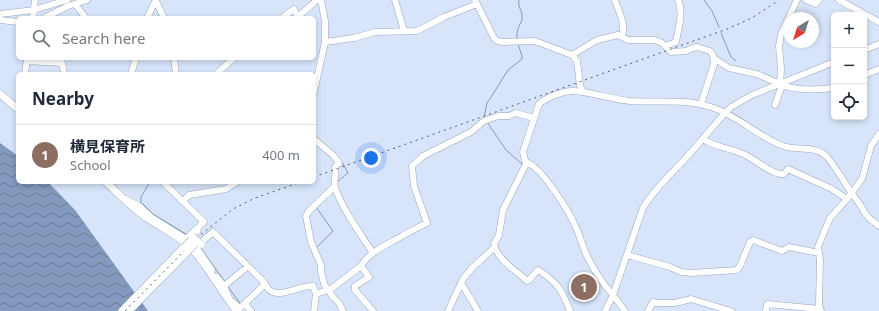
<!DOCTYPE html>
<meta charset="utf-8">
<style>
:root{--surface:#fff;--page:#f2f2f3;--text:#1f2937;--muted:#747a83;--line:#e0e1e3;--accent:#7c3aed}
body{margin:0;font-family:"Noto Sans","Noto Sans JP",sans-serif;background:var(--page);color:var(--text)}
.controls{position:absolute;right:12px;top:12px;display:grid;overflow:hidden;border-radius:6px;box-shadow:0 2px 6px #0003}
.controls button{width:36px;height:36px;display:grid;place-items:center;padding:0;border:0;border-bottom:1px solid var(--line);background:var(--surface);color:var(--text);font:20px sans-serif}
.compass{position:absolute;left:783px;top:12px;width:36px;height:36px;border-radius:50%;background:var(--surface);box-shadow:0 2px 6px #0003;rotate:218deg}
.you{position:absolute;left:371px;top:158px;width:14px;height:14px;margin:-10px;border:3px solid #fff;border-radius:50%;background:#1a73e8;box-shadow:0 0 0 6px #1a73e833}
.badge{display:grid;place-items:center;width:26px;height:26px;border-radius:50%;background:var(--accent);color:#fff;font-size:13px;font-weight:700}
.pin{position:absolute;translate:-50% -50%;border:2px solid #fff;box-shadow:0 1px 4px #0006}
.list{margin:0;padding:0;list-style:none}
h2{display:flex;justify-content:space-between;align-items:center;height:52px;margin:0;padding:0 16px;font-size:17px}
h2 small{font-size:13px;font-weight:400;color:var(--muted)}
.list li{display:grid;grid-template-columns:26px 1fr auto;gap:12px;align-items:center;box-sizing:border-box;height:60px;padding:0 16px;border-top:1px solid var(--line)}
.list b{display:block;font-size:15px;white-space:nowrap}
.list p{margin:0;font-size:13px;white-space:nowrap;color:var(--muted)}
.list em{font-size:13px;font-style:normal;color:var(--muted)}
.icon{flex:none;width:22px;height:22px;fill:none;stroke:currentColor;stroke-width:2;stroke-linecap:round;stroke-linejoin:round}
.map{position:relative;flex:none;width:879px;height:311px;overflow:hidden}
.search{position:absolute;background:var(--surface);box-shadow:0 2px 6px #0003;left:16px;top:16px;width:300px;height:44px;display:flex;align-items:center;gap:10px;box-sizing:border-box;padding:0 14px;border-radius:6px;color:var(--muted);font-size:15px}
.panel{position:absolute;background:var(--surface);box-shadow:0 2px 6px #0003;left:16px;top:72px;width:300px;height:112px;border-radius:6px}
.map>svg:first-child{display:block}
.water{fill:url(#water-waves)}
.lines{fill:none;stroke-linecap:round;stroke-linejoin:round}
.stream{stroke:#8399be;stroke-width:1}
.minor-casing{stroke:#9aa6ba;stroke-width:7}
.major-casing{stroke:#9aa6ba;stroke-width:8}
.minor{stroke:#fff;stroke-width:6}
.major{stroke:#fff;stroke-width:7}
.rail{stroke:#535a66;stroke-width:1;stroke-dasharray:2 4;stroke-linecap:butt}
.major-bridge-casing{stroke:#9aa6ba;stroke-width:8;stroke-linecap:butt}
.major-bridge{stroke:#fff;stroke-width:7}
</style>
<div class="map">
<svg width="879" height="311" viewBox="0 0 879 311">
<defs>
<pattern id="water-waves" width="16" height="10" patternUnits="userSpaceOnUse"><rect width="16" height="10" fill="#8399be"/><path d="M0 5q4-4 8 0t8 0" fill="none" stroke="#6a7c9a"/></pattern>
</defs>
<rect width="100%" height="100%" fill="#d7e4f9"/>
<path class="water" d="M0 143 18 156V182H48L75 210 148 311H0Z"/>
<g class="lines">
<path class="stream" d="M704 0 712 11 719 27
M158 11 160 18
M721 33 731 57 736 61
M517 39C517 36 517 32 518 29 519 25 523 21 522 16 522 10 517 6 519 0
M484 117 487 103 493 94 508 70 522 59V56L518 44
M487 122 506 150 523 165
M150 182 141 197V202L153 214 186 234
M337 182 348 173 342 162
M316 207 333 231 317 247
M200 247 225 282
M228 287 240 303"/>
<g class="minor-casing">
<path id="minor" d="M395 0 404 31
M475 0 494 38 497 41 503 42 535 41 572 55 577 61 580 86 583 92
M615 0C619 13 626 23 622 36
M806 0 816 4 819 0
M839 0 879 22
M156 1 164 18
M75 4 86 18
M0 14 34 10 67 0
M33 18 35 0
M44 18 68 6 87 0
M147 18 156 0
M282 18 294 9 297 15H300L317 0
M0 20 18 22
M325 42 354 38 375 32 417 31 444 17 477 4
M665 46 671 52 686 51 693 48 697 47 710 51 713 55 714 64 701 104
M864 50 879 44
M572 55 597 40 618 35 628 40H655L662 43 665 46 676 42C678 29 684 12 678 0
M60 58 63 67 64 74
M174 58 176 74
M715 59 729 68 757 74 780 84
M27 61 62 63
M25 74 27 58
M131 74 136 58
M216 74 234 58
M864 76 869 73 879 69
M782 85C798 91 817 90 834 88
M314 92 325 42V21L321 0
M775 105 782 85 780 84 781 69 779 46 781 34 797 0
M314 139 334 156 339 163 335 167C337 174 333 181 335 188 344 212 360 233 373 253
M703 139C717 149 735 148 749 157 758 162 774 176 784 174L788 169 832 189 847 199
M526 162C542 167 571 214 577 230 581 239 583 248 587 256 594 270 602 283 613 295L605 311
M163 182 204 222 187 238
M334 187 309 211 306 216 311 242 321 265V271L324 284 333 297 339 303 343 311
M126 199 139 206 151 217 186 239 196 247 212 270
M183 201 189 195 226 189 237 182
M197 246 213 232 264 282C273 305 296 285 313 286L316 294 314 311
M627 255 670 267 681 272 692 273 737 270 740 266 750 242 753 240 782 251 789 247 819 253
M361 266 369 277 355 286V290L373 311
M217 277 224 286 229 298
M461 283 478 311
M224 286 247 267
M316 294 331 289 361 266C370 251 387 245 402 236 410 232 418 227 427 223L414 186 412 166 423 156 471 132 484 121 498 116H509L516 113 534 118
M229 299 240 308 263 286H265
M245 304 251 311
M448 311 463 279 473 267 495 247
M570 311C562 290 557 282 538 270L529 280 527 281C516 270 497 260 494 244L499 235 503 210 526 164 523 152 539 104C547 97 563 91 573 91 592 92 610 99 630 101 657 103 685 98 711 107 737 115 757 136 783 146 797 151 814 145 826 156 832 162 837 171 842 178 848 188 854 197 861 206 863 210 866 215 869 218 872 221 876 223 879 226
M625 311 613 295 643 208C656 186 676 170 693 150 704 138 714 125 725 113L731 107 752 95 834 62
M648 311 653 302 658 303H675L691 299 731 311
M766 311 767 304 820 309
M821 311 819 304 820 260 818 247 820 242 830 218 847 199 862 179 871 146 879 134"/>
</g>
<g class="major-casing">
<path id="major" d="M0 94 18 109
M106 182C119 194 132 208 147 218 161 228 178 235 190 247 209 266 220 291 237 311
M196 230 197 231
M122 311 184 247
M129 311 188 251"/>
</g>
<use href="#minor" class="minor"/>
<use href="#major" class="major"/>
<path class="rail" d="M314 177 727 29 752 18 779 0
M125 311 197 238 233 209 255 198 301 182"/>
<g class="major-bridge-casing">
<path id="major-bridge" d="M184 247 194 238 192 236
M188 251 198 241 201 244"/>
</g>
<use href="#major-bridge" class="major-bridge"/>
</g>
</svg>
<div class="controls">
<button>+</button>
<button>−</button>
<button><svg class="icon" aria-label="locate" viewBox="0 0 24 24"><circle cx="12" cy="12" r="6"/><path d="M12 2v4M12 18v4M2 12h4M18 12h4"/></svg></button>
</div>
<svg class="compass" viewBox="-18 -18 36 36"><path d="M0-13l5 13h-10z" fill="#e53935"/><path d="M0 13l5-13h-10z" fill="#747a83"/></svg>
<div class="you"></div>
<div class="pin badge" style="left:584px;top:287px;background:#8d6e63">1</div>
<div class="search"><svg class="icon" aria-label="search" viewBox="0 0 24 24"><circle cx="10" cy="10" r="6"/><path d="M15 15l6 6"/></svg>Search here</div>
<section class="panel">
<h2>Nearby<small></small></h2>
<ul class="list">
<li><span class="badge" style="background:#8d6e63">1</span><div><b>横見保育所</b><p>School</p></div><em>400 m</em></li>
</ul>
</section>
</div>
